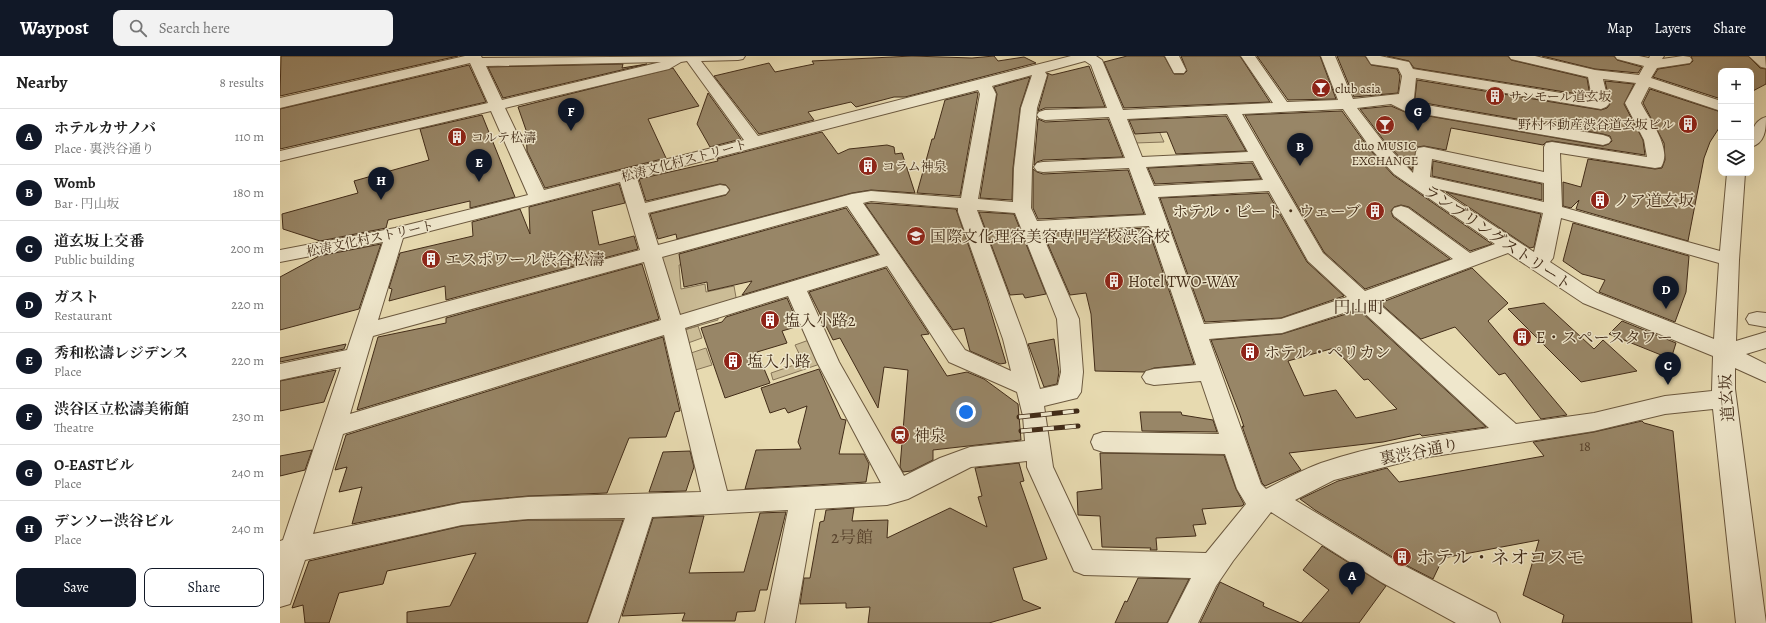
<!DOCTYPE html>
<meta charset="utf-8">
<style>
:root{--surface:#fff;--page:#f2f2f2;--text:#222;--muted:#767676;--line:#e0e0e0;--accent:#111827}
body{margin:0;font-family:Alegreya,"Noto Serif JP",serif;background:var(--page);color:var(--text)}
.controls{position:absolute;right:12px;top:12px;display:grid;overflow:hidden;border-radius:8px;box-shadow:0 4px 16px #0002}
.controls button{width:36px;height:36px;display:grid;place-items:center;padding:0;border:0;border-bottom:1px solid var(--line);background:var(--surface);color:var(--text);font:20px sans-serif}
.you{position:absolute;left:686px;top:356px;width:14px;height:14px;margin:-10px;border:3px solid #fff;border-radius:50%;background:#1a73e8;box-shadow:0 0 0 6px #1a73e833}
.badge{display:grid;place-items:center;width:26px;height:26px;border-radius:50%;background:var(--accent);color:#fff;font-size:13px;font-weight:700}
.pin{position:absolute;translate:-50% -33px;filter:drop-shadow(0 1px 2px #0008)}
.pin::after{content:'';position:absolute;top:21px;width:14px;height:12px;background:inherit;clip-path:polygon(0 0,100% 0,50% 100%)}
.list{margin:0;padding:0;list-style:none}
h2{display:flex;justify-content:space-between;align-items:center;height:52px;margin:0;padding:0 16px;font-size:17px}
h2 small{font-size:13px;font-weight:400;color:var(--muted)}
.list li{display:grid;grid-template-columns:26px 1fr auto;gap:12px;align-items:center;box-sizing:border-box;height:56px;padding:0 16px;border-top:1px solid var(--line)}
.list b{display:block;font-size:15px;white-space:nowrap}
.list p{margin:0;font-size:13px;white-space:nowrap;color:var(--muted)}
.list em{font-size:13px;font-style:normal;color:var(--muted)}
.actions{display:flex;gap:8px;padding:12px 16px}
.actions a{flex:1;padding:9px 0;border:1px solid var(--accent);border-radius:8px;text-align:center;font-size:14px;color:var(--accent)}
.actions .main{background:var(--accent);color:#fff}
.icon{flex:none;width:22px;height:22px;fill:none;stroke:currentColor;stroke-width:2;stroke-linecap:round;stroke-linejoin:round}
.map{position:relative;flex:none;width:1486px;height:567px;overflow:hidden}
header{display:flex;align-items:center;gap:24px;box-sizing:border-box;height:56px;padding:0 20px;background:var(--accent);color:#fff}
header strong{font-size:19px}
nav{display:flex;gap:22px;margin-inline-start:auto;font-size:14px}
.search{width:280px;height:36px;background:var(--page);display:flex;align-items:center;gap:10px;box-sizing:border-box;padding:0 14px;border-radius:8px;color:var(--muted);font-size:15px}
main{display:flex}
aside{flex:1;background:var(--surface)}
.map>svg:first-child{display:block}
.green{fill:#cbbc96;stroke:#867457}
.building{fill:#988667;stroke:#422c18;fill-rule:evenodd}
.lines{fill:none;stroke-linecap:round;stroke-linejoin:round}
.minor-casing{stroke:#6b583e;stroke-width:2}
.minor{fill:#efe7cc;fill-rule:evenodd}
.rail-casing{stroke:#422c18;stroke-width:5}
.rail{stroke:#efe7cc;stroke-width:3.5;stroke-dasharray:11;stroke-linecap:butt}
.labels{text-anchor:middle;stroke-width:3;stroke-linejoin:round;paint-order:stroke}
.far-poi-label{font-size:13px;fill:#422c18;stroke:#efe7cc;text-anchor:start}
.far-street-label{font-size:13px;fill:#422c18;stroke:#efe7cc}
.number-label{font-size:14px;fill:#58422c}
.poi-label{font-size:16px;fill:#422c18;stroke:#efe7cc;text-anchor:start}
.street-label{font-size:16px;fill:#422c18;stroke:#efe7cc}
.neighbourhood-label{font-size:17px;fill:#422c18;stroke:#efe7cc}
.near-number-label{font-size:17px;fill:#58422c}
.near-poi-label{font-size:19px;fill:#422c18;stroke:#efe7cc;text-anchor:start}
</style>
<header>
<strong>Waypost</strong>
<div class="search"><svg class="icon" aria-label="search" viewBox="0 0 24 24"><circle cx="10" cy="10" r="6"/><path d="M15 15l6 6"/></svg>Search here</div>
<nav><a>Map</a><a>Layers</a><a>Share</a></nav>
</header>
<main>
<aside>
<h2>Nearby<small>8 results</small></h2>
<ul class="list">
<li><span class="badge">A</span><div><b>ホテルカサノバ</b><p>Place · 裏渋谷通り</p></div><em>110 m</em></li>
<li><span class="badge">B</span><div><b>Womb</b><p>Bar · 円山坂</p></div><em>180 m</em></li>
<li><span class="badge">C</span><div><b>道玄坂上交番</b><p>Public building</p></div><em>200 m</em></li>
<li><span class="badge">D</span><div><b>ガスト</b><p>Restaurant</p></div><em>220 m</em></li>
<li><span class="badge">E</span><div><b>秀和松濤レジデンス</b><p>Place</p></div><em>220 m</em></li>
<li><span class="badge">F</span><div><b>渋谷区立松濤美術館</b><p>Theatre</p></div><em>230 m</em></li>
<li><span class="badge">G</span><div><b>O-EASTビル</b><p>Place</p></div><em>240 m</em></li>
<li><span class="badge">H</span><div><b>デンソー渋谷ビル</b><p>Place</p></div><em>240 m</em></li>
</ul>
<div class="actions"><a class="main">Save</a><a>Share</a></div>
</aside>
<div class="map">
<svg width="1486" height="567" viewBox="0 0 1486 567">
<rect width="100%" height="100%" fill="#e7dab0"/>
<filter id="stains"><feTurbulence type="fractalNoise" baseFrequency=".005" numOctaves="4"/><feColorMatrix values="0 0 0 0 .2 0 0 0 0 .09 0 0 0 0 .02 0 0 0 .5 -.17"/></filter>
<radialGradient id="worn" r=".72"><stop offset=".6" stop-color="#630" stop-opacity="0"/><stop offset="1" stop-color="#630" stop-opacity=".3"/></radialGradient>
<path class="green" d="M879 75 884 86 855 87 851 76Z
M436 180 443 201 399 209 401 233 425 228 426 236 454 230 457 247 395 266 374 197Z
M438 261V264L404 274 418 270 422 282 408 287 411 297 426 292 432 309 409 316 398 268Z
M529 284 540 308 493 324 491 317 523 306 515 289Z"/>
<path class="building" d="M1 0H178L0 40Z
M632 0 692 2 714 0 718 5 744 1 756 7 625 41H614L576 51 571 46 528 56 534 64 479 78 434 20 489 7 495 16 534 8 532 5Z
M847 0H884L894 18H904L907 15 901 0H960L990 46 844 52 824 6Z
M977 0H1040L1056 43 1008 44Z
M1057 0H1085L1091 9 1117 13 1120 20 1118 37 1074 41Z
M1107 0H1228L1231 4 1307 22 1310 40 1134 12 1129 5Z
M1262 0H1334L1337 4 1362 11 1358 17 1315 13Z
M1411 0H1468L1480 12 1486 13V28L1471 36V15H1441V43L1373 21 1378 13 1410 8 1413 5Z
M343 8 342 12 367 8 223 42 208 11Z
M189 9 206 46 0 93V53Z
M809 10 825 51 765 52 758 55 768 19 767 17 772 19Z
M393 12 419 50 368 63 386 102 265 132 247 95 246 74 238 51Z
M750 21 740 52 733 112 732 144 700 142 717 38 714 31Z
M1137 24 1321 54 1327 52 1330 48 1325 25 1354 28 1344 48 1363 84 1365 99 1272 85 1266 86 1263 89 1171 72 1166 94 1144 90 1137 91 1132 114 1105 86 1080 53 1111 50 1125 56 1323 90 1329 88 1332 85 1330 80 1323 78 1133 45 1135 42Z
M1370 33 1441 56V69L1430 86 1424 102 1408 185 1296 153 1299 144 1291 152 1283 150V126L1301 131 1308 103 1375 113 1382 112 1385 104 1384 87 1363 47Z
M697 36 698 38 680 140 637 137 652 83H654L665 44Z
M428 37 461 83 430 91 417 68Z
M1062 55 1091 95 1113 119 1212 188 1190 195 1129 151 1121 149 1114 151 1111 155 1113 161 1170 203 1085 233 1044 196 965 59Z
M202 59 235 141 190 152V145L108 164 106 172 40 185 3 173 2 158 78 137 74 125 149 104 140 73Z
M946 60 966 95 896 98 887 76 855 78 849 64Z
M758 63 765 66 828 63 843 101 763 104 757 106 754 109Z
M542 76 558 98 569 93 607 89 614 91 615 98 622 97 635 137 591 134 572 137 397 183 396 178 378 183 370 158 446 139 450 134 446 129 440 128 366 145 359 123 438 105 437 103Z
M1153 105 1262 128V144L1152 120Z
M972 107 981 123 875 128 868 112Z
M753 113 757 116 763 118 848 114 864 158 758 163 753 152Z
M339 128 345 147 312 155 319 189 354 180 358 193 166 244 165 230 109 245 112 233 109 232 120 197 193 180 192 166 240 153 250 178 249 151Z
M1166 136 1261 158 1254 191 1250 192Z
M988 137 1027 206 1064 240 1001 262 925 266 880 142Z
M591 147 676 153 707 243 726 307 720 308 690 295 684 272 673 274 585 148Z
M566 152 598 198 462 239 472 225 428 235 427 226 404 231 399 198Z
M699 156 734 158 766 238 745 242 743 238 730 239Z
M1293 167 1409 200 1406 236 1395 266 1319 236 1325 224 1302 218 1283 205Z
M868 172 914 308 874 312 864 316 815 315 811 258 806 237 790 239 763 177Z
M101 188 79 253 0 274V221L39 200Z
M362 208 379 263 77 354 98 281 166 267V262Z
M606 212 649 278 641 279 667 320 687 316 704 323 738 348 741 384 653 394V404L631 415 623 416 620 411 628 314 604 311 598 352 560 282 553 284 529 236Z
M1192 212 1228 247 1208 265 1287 359 1261 363 1225 317 1219 319 1175 271 1141 283 1100 247Z
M507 242 519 270 502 275 507 287 477 296 490 327 445 342 421 272 442 266 446 261Z
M1264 247 1314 293 1323 284 1357 315 1301 326 1228 253Z
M1079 254 1206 371 1142 380 1140 378 1103 386 1009 397 1021 414 985 430 982 427 962 370 964 371 960 359 931 284 1002 278ZM1054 292 1084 324 1088 323 1117 353 1076 362 1056 334 1024 340 1008 305Z
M1342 265 1396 287 1391 303 1329 278Z
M383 281 400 355 395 356 386 381 349 382 327 437 248 440 182 446 72 468 82 431 59 436 67 411 55 414 66 379Z
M774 283 779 316 777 328 764 331 748 288Z
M66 288 64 293 0 306V302Z
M539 313 561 363 566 364 559 398H584L589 408 586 426 465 433 476 394 521 393 518 386 527 350 508 357 505 352 490 357 481 332Z
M56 314 44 346 0 355V325Z
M860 356H901L902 359 933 364 937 376 862 375Z
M1362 365 1364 367 1393 375 1412 567H1282L1284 559 1243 539 1259 484 1163 502 1153 523 1122 507 1035 454 1020 443 1058 425 1107 412 1119 426 1264 400 1253 386 1314 376Z
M32 394 25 414 0 420V400Z
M410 395 414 411 406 435 369 436 383 396Z
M820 397 944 399 956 433 964 448 962 450 922 453 926 468 913 469 916 480 876 482 877 494H870L871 492 822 491 820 460 798 459 797 436 822 433Z
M739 407 744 425 740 426 767 503 733 512 743 544 761 552 709 567H588L590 551 566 552V547L520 548 524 522H530L540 466 544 465 546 454 574 452 572 465 608 464 607 482 670 452 707 471 698 441 702 440 695 412Z
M506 456 487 534H480L475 555 457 556 455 565H402L405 557 342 560 373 462 424 460 409 517 464 516 480 457Z
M248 464H343L307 567H127V556L170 550 196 497 107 515 103 528 59 537 49 567H25L23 549 12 552 29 505 182 470Z
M1042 490 1106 530 1079 567H920L940 526 984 547 983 550 1021 567 1049 534 1023 514Z
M858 522 909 523 887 567H835L845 545 847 546Z"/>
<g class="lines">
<g class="minor-casing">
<path id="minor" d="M185 0H201L202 2 465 0 463 3 458 4 421 5 478 80 791 0H816L822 4 843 54 993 47 961 0H975L1007 46 1058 44 1041 0H1055L1073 43 1119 38 1122 20 1118 12 1091 8 1086 0H1100L1129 6 1133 13 1312 42 1308 21 1231 3 1229 0H1255L1315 14 1359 19 1364 10 1337 3 1335 0H1359L1369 2 1370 0H1384L1382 3 1403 0 1410 1 1412 4 1410 7 1377 12 1371 22 1441 45V55L1369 31 1361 47C1369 63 1393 93 1381 111L1375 112 1280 97 1282 151 1440 195 1447 117H1465L1459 204 1456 285 1486 276V292L1466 298 1486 308V326L1455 312V333L1486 567H1456L1433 353 1385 358 1314 375 1136 403 1054 424 1015 444 1121 508 1216 557 1220 567H1176L1101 526 991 456 953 505 936 530 918 567H888L911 522 804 519 794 515 747 411V405L691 411 628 443 607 449 535 453 515 567H485L508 454 372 461 338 567H308L345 462 248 463 182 469 25 504 10 548 0 551V485L3 484 61 311 0 324V308L67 294 103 186 0 206V194L115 172 248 139 211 55 0 105V95L208 47 190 7 0 52V42ZM407 5 464 84 264 134 225 52 389 13 401 6ZM805 5 811 9 827 52 765 54 759 56 757 59 759 62 765 64 829 61 845 102 763 106 757 107 754 111 757 115 763 116 849 112 866 159 757 165 751 152 752 112 757 52 767 19 765 16ZM381 6 222 44 206 10ZM752 19 741 52 734 112 733 146 698 143 716 38 712 30ZM1136 22 1321 53 1326 51 1329 48 1323 23 1356 27 1345 47 1364 84 1367 101 1272 86 1266 87 1264 91V116L1144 91 1138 92 1136 96 1133 117 1104 87 1077 52 1111 48 1125 55 1323 89 1329 87 1331 84 1329 81 1323 79 1129 46 1134 42ZM698 34 700 38 681 142 591 135 572 138 378 189 368 157 446 138 449 134 446 130 440 129 365 147 357 122ZM1063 53 1092 94 1114 118 1215 188 1190 197 1128 152 1121 150 1114 152 1112 156 1114 160 1173 203 1085 235 1043 197 962 58ZM947 58 968 96 862 101 847 63ZM1152 103 1264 127V146L1150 121ZM973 105 983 124 874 130 866 111ZM340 126 360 194 98 264 123 182ZM1158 133 1263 157 1254 196ZM989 135 1028 205 1067 241 1001 263 924 268 878 141ZM591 145 678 152V156L723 283 731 315 685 294 583 147ZM567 150 600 199 400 259 382 201ZM697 154 735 157 777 263 781 316 778 329 760 333 745 283ZM1281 162 1439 207 1434 283 1317 237 1270 206 1273 202ZM869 170 916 309 874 313 866 315 862 321 866 327 874 329 921 325 939 378 823 376 814 379 811 386 814 393 823 396 945 398 957 433 966 448 926 497 812 494 773 411 764 350 797 342 801 336 803 316 799 263 761 176ZM1228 197 1303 247 1433 300 1432 335 1385 340 1314 357 1236 368 1097 246ZM364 206 381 264 70 358 93 280ZM607 210 669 306 737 336 743 360 745 385 690 391 660 402 624 420 559 306 527 235ZM508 240 537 306 601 427 447 435 405 272ZM1079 252 1209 372C1154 380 1093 389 1041 407 1022 414 1004 424 986 433L981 428 929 283 1002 277ZM384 279 421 436 248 441 182 447 33 478 63 378Z
M885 0H899L906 14 904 17H894Z
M1469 0H1485L1486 12 1481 11Z
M1486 61C1486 74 1485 87 1471 91 1471 79 1472 65 1486 61Z
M1477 256 1486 257V271L1469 268 1466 263 1469 258Z"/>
</g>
<use href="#minor" class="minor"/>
<g class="rail-casing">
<path id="rail" d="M739 361 797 355
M741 375 798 370"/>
</g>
<use href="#rail" class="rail"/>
</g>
<defs>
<g id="bar-disc" transform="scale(1)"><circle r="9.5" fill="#8f2418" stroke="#efe7cc"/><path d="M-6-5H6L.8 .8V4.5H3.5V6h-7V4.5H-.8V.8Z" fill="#fff"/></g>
<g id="building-disc" transform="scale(1)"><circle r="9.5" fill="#8f2418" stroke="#efe7cc"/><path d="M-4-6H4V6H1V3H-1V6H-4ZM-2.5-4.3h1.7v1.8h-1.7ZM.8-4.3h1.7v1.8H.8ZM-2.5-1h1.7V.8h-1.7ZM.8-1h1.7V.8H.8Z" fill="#fff"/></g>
<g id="university-disc" transform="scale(1)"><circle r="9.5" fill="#8f2418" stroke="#efe7cc"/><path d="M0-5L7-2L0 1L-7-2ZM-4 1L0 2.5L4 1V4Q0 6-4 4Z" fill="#fff"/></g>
<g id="station-disc" transform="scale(1)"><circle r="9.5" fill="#8f2418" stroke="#efe7cc"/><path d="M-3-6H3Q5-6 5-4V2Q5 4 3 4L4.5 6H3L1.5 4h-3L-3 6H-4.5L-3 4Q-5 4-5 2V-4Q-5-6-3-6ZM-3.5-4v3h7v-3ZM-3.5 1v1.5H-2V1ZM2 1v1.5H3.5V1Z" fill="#fff"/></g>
</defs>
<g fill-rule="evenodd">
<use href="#bar-disc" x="1041" y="32"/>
<use href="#building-disc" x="1215" y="40"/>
<use href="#building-disc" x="1408" y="68"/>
<use href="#bar-disc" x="1105" y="69"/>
<use href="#building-disc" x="177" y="81"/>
<use href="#building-disc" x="588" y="110"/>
<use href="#building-disc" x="1320" y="144"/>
<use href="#building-disc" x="1095" y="155"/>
<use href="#university-disc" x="636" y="180"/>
<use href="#building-disc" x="151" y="203"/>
<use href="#building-disc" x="834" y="225"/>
<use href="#building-disc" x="490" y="264"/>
<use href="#building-disc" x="1242" y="281"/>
<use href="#building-disc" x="970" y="296"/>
<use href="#building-disc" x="453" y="305"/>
<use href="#station-disc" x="620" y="379"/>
<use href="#building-disc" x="1122" y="501"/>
</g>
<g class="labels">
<g class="far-poi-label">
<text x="1055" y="37">club asia</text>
<text x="1229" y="45">サンモール道玄坂</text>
<text x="1394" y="73" text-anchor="end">野村不動産渋谷道玄坂ビル</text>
<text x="191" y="86">コルテ松濤</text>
<text x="1105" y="94" text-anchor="middle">duo MUSIC<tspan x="1105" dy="15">EXCHANGE</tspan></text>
<text x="602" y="115">コラム神泉</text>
</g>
<g class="far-street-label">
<text transform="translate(404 104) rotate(-15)" y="5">松涛文化村ストリート</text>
<text transform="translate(90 182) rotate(-12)" y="5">松涛文化村ストリート</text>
</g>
<g class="number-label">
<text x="1305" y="395">18</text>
</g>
<g class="poi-label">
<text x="1334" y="150">ノア道玄坂</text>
<text x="1081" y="161" text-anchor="end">ホテル・ビート・ウェーブ</text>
<text x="650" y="186">国際文化理容美容専門学校渋谷校</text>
<text x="165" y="209">エスポワール渋谷松濤</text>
<text x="848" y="231">Hotel TWO-WAY</text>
<text x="504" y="270">塩入小路2</text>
<text x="1256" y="287">E・スペースタワー</text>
<text x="984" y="302">ホテル・ペリカン</text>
<text x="467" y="311">塩入小路</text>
<text x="634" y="385">神泉</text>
</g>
<g class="street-label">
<text transform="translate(1218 181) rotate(34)" y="6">ランブリングストリート</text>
<text transform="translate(1446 342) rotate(-94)" y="6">道玄坂</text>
<text transform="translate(1139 395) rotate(-11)" y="6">裏渋谷通り</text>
</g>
<g class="neighbourhood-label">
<text x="1079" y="257">円山町</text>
</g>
<g class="near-number-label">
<text x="572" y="487">2号館</text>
</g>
<g class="near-poi-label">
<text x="1136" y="508">ホテル・ネオコスモ</text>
</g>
</g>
<rect width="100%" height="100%" filter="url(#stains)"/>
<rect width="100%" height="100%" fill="url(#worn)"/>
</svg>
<div class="controls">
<button>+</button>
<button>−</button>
<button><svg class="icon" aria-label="layers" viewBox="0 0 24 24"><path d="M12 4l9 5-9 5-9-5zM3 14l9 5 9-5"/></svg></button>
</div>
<div class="you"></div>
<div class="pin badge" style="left:1072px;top:539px">A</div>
<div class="pin badge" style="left:1020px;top:110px">B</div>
<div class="pin badge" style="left:1388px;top:329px">C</div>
<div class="pin badge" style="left:1386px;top:253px">D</div>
<div class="pin badge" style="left:199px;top:126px">E</div>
<div class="pin badge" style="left:291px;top:75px">F</div>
<div class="pin badge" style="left:1138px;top:75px">G</div>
<div class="pin badge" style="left:101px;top:144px">H</div>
</div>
</main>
